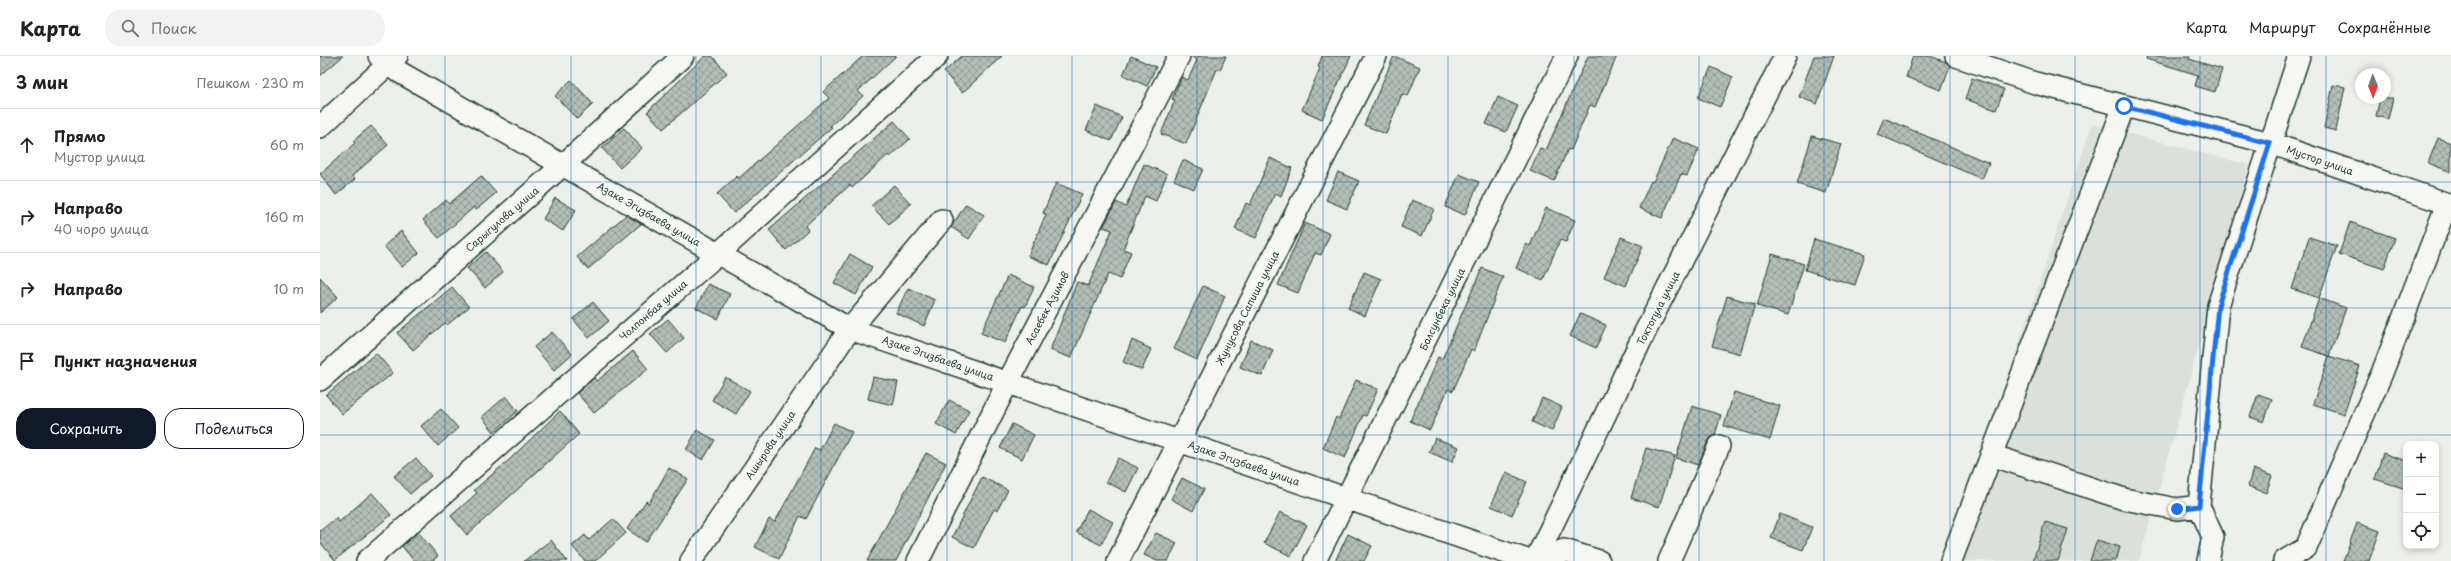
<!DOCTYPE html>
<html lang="ru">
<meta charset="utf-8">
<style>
:root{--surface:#fff;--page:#f2f2f2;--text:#202124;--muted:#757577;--line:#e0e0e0;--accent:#111827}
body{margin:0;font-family:"Playpen Sans",sans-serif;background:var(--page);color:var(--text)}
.controls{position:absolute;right:12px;bottom:12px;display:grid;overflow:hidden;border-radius:8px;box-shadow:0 2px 6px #0003}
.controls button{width:36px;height:36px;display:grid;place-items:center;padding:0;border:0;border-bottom:1px solid var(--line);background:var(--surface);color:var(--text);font:20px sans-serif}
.compass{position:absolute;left:2035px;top:12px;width:36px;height:36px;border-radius:50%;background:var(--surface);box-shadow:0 2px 6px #0003;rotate:179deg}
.stop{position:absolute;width:12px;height:12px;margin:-9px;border:3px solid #1a73e8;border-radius:50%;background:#fff}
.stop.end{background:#1a73e8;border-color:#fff;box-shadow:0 1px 4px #0008}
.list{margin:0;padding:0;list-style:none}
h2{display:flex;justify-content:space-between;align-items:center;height:52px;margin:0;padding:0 16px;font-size:17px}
h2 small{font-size:13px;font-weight:400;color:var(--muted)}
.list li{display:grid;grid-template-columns:26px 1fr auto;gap:12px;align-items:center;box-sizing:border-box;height:72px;padding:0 16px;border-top:1px solid var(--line)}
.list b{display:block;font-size:15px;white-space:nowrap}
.list p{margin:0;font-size:13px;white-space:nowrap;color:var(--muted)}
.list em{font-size:13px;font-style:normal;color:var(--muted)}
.actions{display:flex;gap:8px;padding:12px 16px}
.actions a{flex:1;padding:9px 0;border:1px solid var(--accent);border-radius:16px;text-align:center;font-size:14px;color:var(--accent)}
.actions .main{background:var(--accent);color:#fff}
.icon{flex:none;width:22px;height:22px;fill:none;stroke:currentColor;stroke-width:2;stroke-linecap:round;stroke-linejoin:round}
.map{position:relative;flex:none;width:2131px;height:505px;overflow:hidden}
header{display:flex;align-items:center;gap:24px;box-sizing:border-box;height:56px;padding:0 20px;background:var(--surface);border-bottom:1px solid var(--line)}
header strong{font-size:19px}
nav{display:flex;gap:22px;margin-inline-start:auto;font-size:14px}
.search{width:280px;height:36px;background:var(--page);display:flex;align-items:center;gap:10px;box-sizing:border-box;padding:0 14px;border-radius:16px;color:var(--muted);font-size:15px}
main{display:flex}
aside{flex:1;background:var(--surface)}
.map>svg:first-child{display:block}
.built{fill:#dce0db}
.building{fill:url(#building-cross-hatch);stroke:#1f3d34}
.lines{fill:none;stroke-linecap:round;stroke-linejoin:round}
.minor-casing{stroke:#1f3d34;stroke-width:24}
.minor{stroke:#f6f6f2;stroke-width:21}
.route{stroke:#1a73e8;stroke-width:5}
.grid{fill:none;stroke:#1f6fb2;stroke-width:1;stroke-opacity:0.55}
.labels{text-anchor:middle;stroke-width:3.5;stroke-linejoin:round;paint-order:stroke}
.street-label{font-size:10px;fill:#1f3d34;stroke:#f6f6f2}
</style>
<header>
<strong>Карта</strong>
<div class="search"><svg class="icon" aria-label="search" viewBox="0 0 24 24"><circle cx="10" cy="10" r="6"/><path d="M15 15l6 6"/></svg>Поиск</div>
<nav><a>Карта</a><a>Маршрут</a><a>Сохранённые</a></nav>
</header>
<main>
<aside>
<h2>3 мин<small>Пешком · 230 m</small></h2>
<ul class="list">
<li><svg class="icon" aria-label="ahead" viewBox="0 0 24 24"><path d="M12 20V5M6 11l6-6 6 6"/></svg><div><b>Прямо</b><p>Мустор улица</p></div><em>60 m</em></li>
<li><svg class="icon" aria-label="right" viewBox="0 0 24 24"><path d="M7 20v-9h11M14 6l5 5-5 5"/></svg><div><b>Направо</b><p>40 чоро улица</p></div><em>160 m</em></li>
<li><svg class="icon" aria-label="right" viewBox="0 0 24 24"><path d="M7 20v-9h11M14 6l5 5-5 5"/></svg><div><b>Направо</b></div><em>10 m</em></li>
<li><svg class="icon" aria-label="arrive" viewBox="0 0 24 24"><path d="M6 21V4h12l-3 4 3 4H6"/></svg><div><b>Пункт назначения</b></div></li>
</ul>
<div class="actions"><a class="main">Сохранить</a><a>Поделиться</a></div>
</aside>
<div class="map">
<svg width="2131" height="505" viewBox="0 0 2131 505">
<defs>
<pattern id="building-cross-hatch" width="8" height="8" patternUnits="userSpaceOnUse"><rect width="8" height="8" fill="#b4bdb8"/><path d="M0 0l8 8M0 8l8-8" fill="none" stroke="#929b96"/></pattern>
</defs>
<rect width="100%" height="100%" fill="#edefea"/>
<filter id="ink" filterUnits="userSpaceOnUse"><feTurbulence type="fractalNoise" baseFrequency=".025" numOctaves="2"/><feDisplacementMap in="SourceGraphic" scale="8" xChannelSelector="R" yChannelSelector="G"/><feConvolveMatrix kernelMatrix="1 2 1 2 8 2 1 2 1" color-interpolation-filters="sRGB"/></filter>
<g filter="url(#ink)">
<path class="built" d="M1772 68 1929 109 1819 505H1627Z"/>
<path class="building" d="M0 0H23L0 20Z
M385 0H392L407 17 343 73 327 56Z
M543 0H576L538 35 543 40 510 70 512 71 414 157 397 138 417 120 419 122 509 42 503 36Z
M642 0H682L642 37 624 16Z
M811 0 836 11 827 30 803 19Z
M871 0H906L900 14 897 13 866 88 841 78 855 44 852 43 860 25 862 21 868 24 877 4Z
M1002 0H1031L1002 63 982 54 1000 12 998 11Z
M1074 0 1100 11 1088 40 1082 38 1066 78 1044 69Z
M1268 0H1297L1275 51 1270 49 1251 94 1248 93 1234 125 1210 115 1220 92 1226 94Z
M1494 0H1514L1497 48 1479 41Z
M1593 0H1610L1626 6 1630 10 1621 34 1586 21Z
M1827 0H1870L1869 3 1902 13 1895 36 1875 30 1878 19 1826 3Z
M1391 11 1413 21 1400 51 1378 42Z
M1652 22 1684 33 1676 54 1645 43Z
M251 24 273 48 257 63 235 40Z
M2013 29 2025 31 2016 75 2004 72Z
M1178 41 1198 50 1186 76 1166 68Z
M2060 42H2073L2068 63 2056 60Z
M777 50 802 61 791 85 766 74Z
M1564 62 1669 107 1662 123 1557 78Z
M574 65 590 83 570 101 568 99 532 132 530 129 485 170 488 174 466 194 449 174Z
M51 70 68 89 32 120 35 123 16 139 0 118 35 87 33 85Z
M304 72 322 92 300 112 282 92Z
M1492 80 1521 88 1506 137 1477 128Z
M1353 82 1379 93 1367 120 1361 118 1342 162 1319 152 1331 125 1333 126Z
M2118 82 2131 87V116L2108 107Z
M950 102 972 112 961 140 955 137 936 182 915 173 926 147 930 149Z
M863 104 883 113 874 133 854 124Z
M824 108 847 118 836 145 825 140 803 193 811 196 800 223 788 218 751 302 730 294 757 226 768 230 792 174 783 171 785 168 796 146 806 151Z
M1018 116 1039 125 1027 153 1006 144Z
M1139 118 1159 126 1145 159 1125 151Z
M161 120 176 137 156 154 154 151 119 182 103 164 126 144 129 148Z
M736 127 762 138 729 209 708 200 726 158 723 157Z
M574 129 591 148 569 168 551 150Z
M235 142 256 154 243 175 223 163Z
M1092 144 1114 153 1102 180 1081 171Z
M646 148 664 159 649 183 631 171Z
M1226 152 1255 164 1246 186 1240 184 1223 224 1196 212 1206 188 1210 190Z
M306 159 321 168 268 213 257 201Z
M2030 166 2075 182 2064 213 2019 198Z
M985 167 1010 178 1001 199 995 197 978 237 958 229Z
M81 175 99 197 82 211 64 190Z
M1301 181 1323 190 1306 230 1284 221Z
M1989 181 2017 190 1999 242 1972 233Z
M1494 183 1545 198 1535 229 1485 214Z
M166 196 183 216 165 232 147 212Z
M530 198 552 211 536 239 514 227Z
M1452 198 1484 208 1468 259 1437 250Z
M1162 212 1183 221 1154 295 1151 293 1133 335 1128 333 1110 374 1090 365 1118 301 1122 303Z
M1044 216 1061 223 1045 260 1028 252Z
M688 219 714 231 705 251 702 250 685 287 661 277Z
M0 221 18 241 0 257Z
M388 228 410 238 398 263 376 252Z
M883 230 905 240 877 304 854 293Z
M132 231 149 251 127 269 125 267 93 294 77 277Z
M588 232 615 244 604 270 576 257Z
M1407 240 1435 248 1420 298 1392 290Z
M1999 242 2026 252 2009 300 1982 291Z
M273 246 289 265 269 282 253 263Z
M1260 258 1286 269 1276 292 1250 280Z
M348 263 364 282 347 297 330 278Z
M232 276 252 298 234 314 214 291Z
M812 284 831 293 822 314 803 306Z
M931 284 953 294 942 320 920 311Z
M313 295 328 313 274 357 257 337 274 322 277 325Z
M56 297 73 317 22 358 6 339Z
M2009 300 2040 310 2024 358 1993 348Z
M405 321 430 335 416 358 392 344Z
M553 321 578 326 573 349 548 343Z
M1036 324 1058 333 1046 360 1043 359 1025 402 1003 392 1016 361 1019 363Z
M1414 336 1460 350 1450 384 1404 370Z
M1938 338 1952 343 1944 366 1930 361Z
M186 340 198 355 174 376 162 361Z
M1222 342 1242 351 1232 375 1212 366Z
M629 344 649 354 636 379 616 368Z
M1372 350 1401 359 1395 379 1388 385 1378 409 1356 402Z
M121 353 138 372 118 390 101 370Z
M240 355 259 378 147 479 131 460 157 437 154 434 189 404Z
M514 367 532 376 486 463 480 460 459 503 435 491 449 463 455 466 495 392 500 394Z
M692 368 714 379 702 403 680 392Z
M377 374 395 384 383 404 366 394Z
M1115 382 1139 391 1132 406 1109 396Z
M1326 392 1355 400 1339 451 1311 442Z
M606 397 626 407 576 505H547Z
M2063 397 2086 405V433L2055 423Z
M96 402 111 420 90 438 74 420Z
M798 402 818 412 806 436 786 426Z
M349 412 368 423 326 486 307 473 326 445 329 447Z
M1933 413 1952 420 1946 437 1928 430Z
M1186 416 1207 426 1192 459 1171 450Z
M662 421 688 434 677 455 674 453 654 492 632 481Z
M862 422 884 433 873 455 851 443Z
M52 437 71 459 15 504 0 486V475L16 462 19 466Z
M768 453 793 466 781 489 756 476Z
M960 456 987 469 971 500 944 487Z
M1460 458 1492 471 1483 494 1451 482Z
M293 463 306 477 275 505H265L252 490 265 479 269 484Z
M1725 466 1748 473 1738 505H1713Z
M2037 467 2060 475 2049 505H2023Z
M98 476 118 500 112 505H94L82 490Z
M836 477 857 487 848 505H837L824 499Z
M1028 478 1052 490 1044 505H1015Z
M231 484 247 505H204Z
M1777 484 1800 491 1796 505H1770Z"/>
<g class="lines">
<g class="minor-casing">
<path id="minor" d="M59 0 67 9 530 273 1210 505
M1636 0 1715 27 1950 87 2131 149
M0 71 77 0
M0 324 243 109 363 0
M1671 399 1804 443 1857 453 1879 450
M47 505 399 197 617 0
M371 505 530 273 622 164
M598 505 688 326 859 0
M798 505 1056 0
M995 505 1247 0
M1215 505 1325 276 1465 0
M1218 505 1244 494 1279 505
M1349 505 1399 390
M1631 505 1804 50
M1888 505 1893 481 1879 450 1898 250 1979 0
M1964 505 1986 492 2062 317 2127 148"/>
</g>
<use href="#minor" class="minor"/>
</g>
</g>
<g class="lines" filter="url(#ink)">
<path class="route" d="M1804 50 1950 87 1898 250 1879 450 1857 453"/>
</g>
<path class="grid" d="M125 0V505M251 0V505M376 0V505M501 0V505M627 0V505M752 0V505M877 0V505M1003 0V505M1128 0V505M1254 0V505M1379 0V505M1504 0V505M1630 0V505M1755 0V505M1880 0V505M2006 0V505M0 126H2131M0 252H2131M0 379H2131"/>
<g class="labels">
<g class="street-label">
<text transform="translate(2000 104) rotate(19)" y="4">Мустор улица</text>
<text transform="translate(329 158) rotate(30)" y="4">Азаке Эгизбаева улица</text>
<text transform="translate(182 163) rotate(-41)" y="4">Сарыгулова улица</text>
<text transform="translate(727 252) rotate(-62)" y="4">Асаебек Азимов</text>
<text transform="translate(927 252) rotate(-63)" y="4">Жунусова Сапиша улица</text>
<text transform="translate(1338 252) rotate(-63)" y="4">Токтогула улица</text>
<text transform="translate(1122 253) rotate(-64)" y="4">Болсунбека улица</text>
<text transform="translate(333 254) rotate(-41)" y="4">Чолпонбая улица</text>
<text transform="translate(618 302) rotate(19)" y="4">Азаке Эгизбаева улица</text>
<text transform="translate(450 389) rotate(-56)" y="4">Ашырова улица</text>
<text transform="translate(924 407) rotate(19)" y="4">Азаке Эгизбаева улица</text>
</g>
</g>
</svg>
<div class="controls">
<button>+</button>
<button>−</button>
<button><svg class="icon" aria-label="locate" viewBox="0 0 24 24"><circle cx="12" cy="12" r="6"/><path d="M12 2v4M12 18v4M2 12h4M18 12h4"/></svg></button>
</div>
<svg class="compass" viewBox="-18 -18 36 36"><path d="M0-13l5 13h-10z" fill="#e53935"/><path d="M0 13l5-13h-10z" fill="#757577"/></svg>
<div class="stop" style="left:1804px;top:50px"></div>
<div class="stop end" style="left:1857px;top:453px"></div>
</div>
</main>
